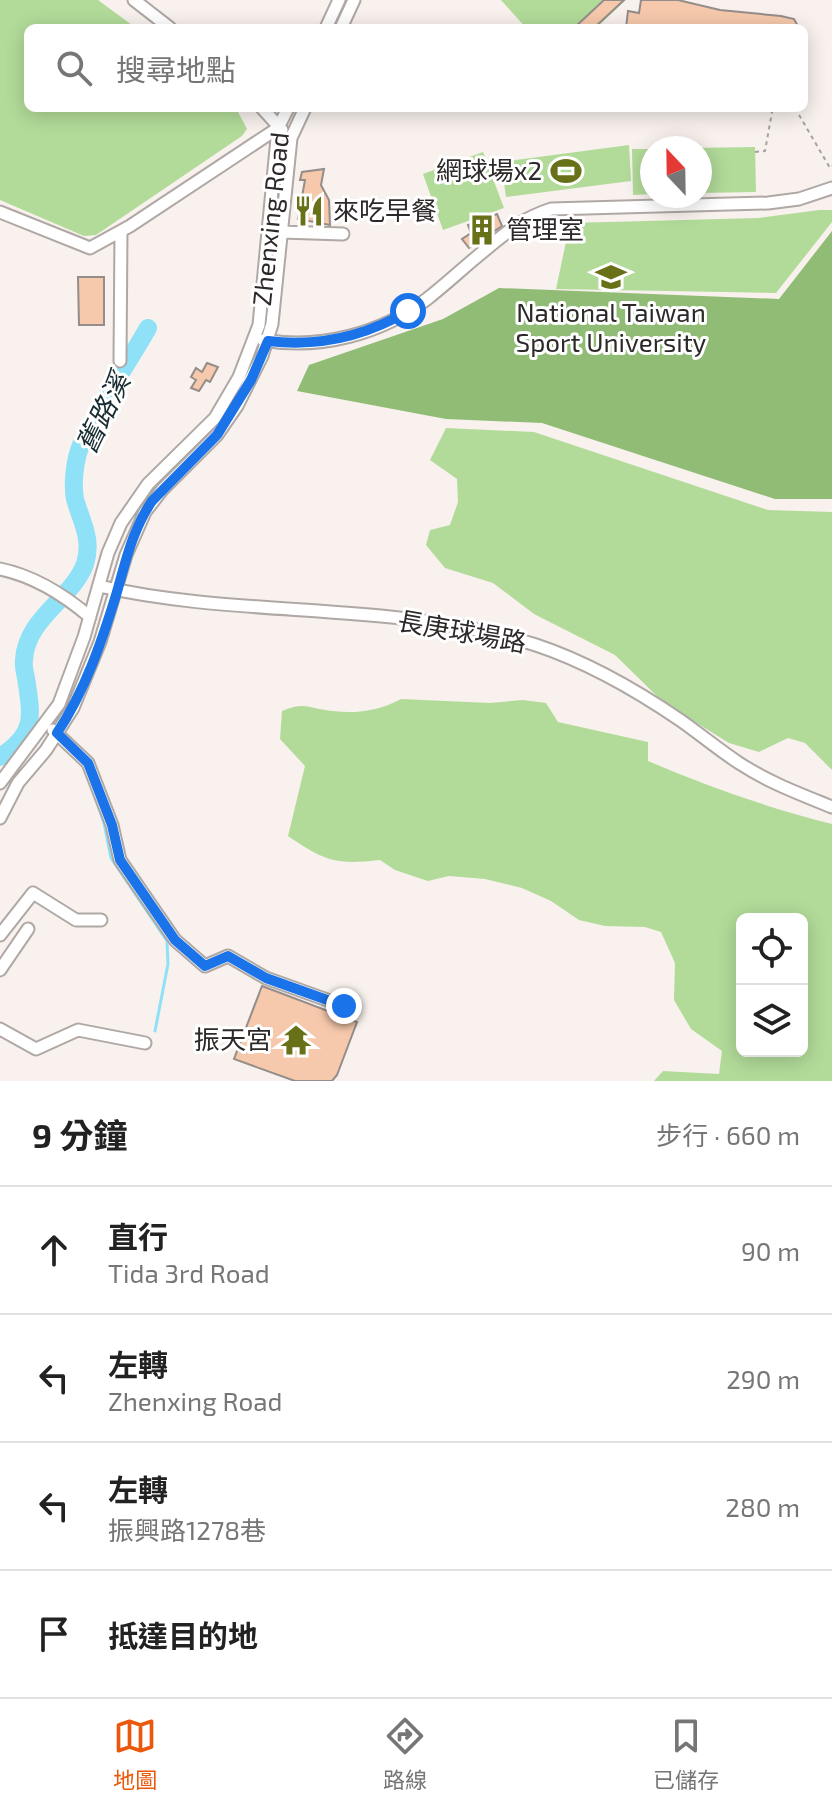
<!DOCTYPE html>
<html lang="zh-TW">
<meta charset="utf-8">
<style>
:root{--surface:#fff;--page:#f2f2f2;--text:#222;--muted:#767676;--line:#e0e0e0;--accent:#ea580c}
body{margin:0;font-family:"Exo 2","Noto Sans TC",sans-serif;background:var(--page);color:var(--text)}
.controls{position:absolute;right:24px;bottom:24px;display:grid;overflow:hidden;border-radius:12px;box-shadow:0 4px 20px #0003}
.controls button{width:72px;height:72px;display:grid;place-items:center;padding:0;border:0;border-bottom:2px solid var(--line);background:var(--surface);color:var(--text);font:40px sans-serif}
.compass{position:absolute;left:640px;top:136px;width:72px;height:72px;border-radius:50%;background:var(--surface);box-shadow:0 4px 20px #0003;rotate:338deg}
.stop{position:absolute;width:24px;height:24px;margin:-18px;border:6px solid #1a73e8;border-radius:50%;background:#fff}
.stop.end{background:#1a73e8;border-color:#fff;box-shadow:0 2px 8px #0008}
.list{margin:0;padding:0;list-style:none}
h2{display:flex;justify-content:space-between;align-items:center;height:104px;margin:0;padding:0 32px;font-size:34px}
h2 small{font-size:26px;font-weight:400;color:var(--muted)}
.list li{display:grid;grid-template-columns:52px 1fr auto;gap:24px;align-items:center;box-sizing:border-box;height:128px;padding:0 32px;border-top:2px solid var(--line)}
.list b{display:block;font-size:30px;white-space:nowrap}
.list p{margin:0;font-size:26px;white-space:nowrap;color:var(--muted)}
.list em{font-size:26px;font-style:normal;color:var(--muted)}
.icon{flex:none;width:44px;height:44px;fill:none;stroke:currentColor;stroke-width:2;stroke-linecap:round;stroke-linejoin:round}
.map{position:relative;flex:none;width:832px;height:1081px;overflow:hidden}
.search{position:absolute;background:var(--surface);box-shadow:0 4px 20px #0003;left:24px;right:24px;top:24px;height:88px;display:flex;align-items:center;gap:20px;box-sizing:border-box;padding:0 28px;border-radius:12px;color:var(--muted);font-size:30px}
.sheet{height:616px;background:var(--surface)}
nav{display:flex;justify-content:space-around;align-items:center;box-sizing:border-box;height:112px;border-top:2px solid var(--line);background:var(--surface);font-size:22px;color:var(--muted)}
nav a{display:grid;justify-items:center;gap:4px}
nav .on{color:var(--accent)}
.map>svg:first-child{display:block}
.green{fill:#b2db99;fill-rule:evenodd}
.forest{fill:#90bc75}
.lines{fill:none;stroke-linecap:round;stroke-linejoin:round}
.stream{stroke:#8ee1f6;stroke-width:3}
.river{stroke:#8ee1f6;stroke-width:18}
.building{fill:#f6c9ac;stroke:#948d89;stroke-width:2}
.minor-casing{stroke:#afa8a4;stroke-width:15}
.path{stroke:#a7a29f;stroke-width:2;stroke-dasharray:4 4;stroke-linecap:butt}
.minor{stroke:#fff;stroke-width:11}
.route{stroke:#1a73e8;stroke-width:10}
.labels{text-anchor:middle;stroke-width:6;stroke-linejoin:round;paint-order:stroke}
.poi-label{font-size:26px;fill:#2c2928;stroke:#fff;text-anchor:end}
.street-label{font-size:26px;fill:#2c2928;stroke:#fff}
.water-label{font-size:28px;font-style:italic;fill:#192d32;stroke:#fff}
</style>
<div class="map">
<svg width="832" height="1081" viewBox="0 0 832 1081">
<rect width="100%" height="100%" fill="#f8f1ed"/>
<path class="green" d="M0 0H98L136 28H28V108H236L247 129 242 136 96 235 84 236 0 200Z
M501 0H626L596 28H526Z
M629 145 631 181 506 197 501 162Z
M755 147 756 192 700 193V148H691Z
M632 149H652V194L633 195Z
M483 152 504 208 443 230 423 174Z
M819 210H832V222L776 293 556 289 570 223 759 218Z
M446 428 534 432 768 510 832 512V770L805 743 788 738 759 752 729 743 663 702 615 655 534 614 493 583 445 568 426 545 430 530 450 525 458 502 457 479 430 460Z
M401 699 490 703 523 700 546 703 558 722 648 742V761C709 787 768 808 832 824V1081H654L663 1071 719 1074 722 1051 691 1029 674 1000 675 963 661 932 645 927 605 926 579 920 551 901 522 888 485 879 449 876 428 881 395 870 380 860C335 865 325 861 288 836L305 766 280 739 282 711C307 701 308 709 332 711 357 714 378 711 401 699ZM742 919H802V1051H742Z"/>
<path class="forest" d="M832 231V499H775L542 423 446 419 297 391 309 365 443 319 499 288 779 299Z"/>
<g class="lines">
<path class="stream" d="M93 791 104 823 111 858 167 941 168 964 155 1031"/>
<path class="river" d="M0 757C36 734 32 717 26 678 25 673 23 666 24 660 26 618 72 599 85 564 93 539 81 521 75 499 72 483 75 459 81 445 98 406 127 365 148 328"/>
</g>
<path class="building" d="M604 0H624L594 28H574Z
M641 0H678L720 10 781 16 794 19 799 28H626L628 11 639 13Z
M324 169 321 185 329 200 330 225 298 219 305 180H300L302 172Z
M497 214 502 226 469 248 462 239 471 233 468 225Z
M78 277H104V325H79Z
M207 363 218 367 210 382 206 380 199 391 191 388 196 380 191 377 196 368 202 372Z
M262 986 357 1022 337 1075 332 1081H295L234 1059Z"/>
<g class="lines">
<g class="minor-casing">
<path id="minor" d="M134 0 170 28
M326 28 339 0
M341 28 354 0
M262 108 282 130
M0 212 90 248 130 226 278 128
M281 232 343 234
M263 340C320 350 381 334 427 299 445 285 462 269 479 255 505 234 518 220 551 209L768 203 799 199 832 188
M120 361 121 231
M0 569C34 576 63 594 90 617
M99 586C242 619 395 600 536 645 587 662 636 690 680 720 700 734 719 750 739 763 768 782 800 794 832 807
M53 730 88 763 112 825 120 860 175 940 205 966 228 956 266 978 344 1006
M0 783 59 704 84 637 108 553 121 523 148 484 215 418 239 377 259 325 278 128 288 108
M0 818 18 783 46 750 73 708 100 642 126 555 145 512 162 490 217 435 237 406 262 356 272 324 291 138 305 108
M0 935 33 893 76 920H101
M0 970 28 929
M0 1029 36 1049 78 1030 145 1043"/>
</g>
<path class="path" d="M795 108 830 168 832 166
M755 152 765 151 772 112 776 108"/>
<use href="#minor" class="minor"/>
</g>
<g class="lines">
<path class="route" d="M344 1006 266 978 228 956 205 966 175 940 120 860 112 825 88 763 57 733C85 691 102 641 117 592 126 560 133 529 152 501L217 435 251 380 268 341C318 347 364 337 408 311"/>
</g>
<defs>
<g id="stadium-bare" transform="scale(2.4)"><path d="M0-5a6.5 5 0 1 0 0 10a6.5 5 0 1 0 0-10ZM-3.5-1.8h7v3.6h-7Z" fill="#687018" stroke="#fff" stroke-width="2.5" paint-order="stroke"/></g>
<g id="restaurant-bare" transform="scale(2.4)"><path d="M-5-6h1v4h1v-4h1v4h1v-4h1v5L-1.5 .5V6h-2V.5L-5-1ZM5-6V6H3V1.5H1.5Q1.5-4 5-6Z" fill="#687018" stroke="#fff" stroke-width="2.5" paint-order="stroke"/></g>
<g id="building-bare" transform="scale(2.4)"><path d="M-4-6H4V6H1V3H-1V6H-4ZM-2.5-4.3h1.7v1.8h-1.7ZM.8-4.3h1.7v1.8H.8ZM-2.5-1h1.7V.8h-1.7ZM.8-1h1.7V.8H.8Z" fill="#687018" stroke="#fff" stroke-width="2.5" paint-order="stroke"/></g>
<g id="school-bare" transform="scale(2.4)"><path d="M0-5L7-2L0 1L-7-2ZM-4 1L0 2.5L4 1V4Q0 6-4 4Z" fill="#687018" stroke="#fff" stroke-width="2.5" paint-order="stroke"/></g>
<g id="temple-bare" transform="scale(2.4)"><path d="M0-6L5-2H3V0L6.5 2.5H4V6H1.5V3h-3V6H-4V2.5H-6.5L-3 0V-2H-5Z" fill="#687018" stroke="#fff" stroke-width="2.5" paint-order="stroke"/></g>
</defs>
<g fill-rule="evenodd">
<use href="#stadium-bare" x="566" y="171"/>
<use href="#restaurant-bare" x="309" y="211"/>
<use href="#building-bare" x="482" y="230"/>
<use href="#school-bare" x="611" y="277"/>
<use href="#temple-bare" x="296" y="1040"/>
</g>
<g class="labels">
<g class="poi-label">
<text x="542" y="180">網球場x2</text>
<text x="333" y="220" text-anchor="start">來吃早餐</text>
<text x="506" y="239" text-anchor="start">管理室</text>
<text x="611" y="322" text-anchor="middle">National Taiwan<tspan x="611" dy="30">Sport University</tspan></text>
<text x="272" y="1049">振天宮</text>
</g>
<g class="street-label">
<text transform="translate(271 219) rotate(-84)" y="9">Zhenxing Road</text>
<text transform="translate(462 632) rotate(10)" y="9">長庚球場路</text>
</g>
<g class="water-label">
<text transform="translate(103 413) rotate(-64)" y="10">舊路溪</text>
</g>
</g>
</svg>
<div class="controls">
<button><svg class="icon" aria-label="locate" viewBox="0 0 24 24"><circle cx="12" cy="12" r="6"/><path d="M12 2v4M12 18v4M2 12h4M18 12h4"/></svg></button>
<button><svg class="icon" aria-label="layers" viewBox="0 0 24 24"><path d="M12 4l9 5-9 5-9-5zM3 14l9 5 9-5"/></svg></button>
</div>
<svg class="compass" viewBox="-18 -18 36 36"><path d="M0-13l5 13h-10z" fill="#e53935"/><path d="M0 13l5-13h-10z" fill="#767676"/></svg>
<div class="stop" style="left:408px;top:311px"></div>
<div class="stop end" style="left:344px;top:1006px"></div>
<div class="search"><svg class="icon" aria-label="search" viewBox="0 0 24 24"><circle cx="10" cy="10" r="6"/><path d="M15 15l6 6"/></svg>搜尋地點</div>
</div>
<section class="sheet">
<h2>9 分鐘<small>步行 · 660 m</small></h2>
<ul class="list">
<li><svg class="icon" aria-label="ahead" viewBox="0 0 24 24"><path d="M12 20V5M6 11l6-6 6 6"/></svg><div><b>直行</b><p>Tida 3rd Road</p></div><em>90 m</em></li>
<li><svg class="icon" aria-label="left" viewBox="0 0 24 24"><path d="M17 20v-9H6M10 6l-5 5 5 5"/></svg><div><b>左轉</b><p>Zhenxing Road</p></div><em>290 m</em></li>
<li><svg class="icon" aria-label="left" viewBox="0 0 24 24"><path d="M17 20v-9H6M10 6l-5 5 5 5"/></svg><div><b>左轉</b><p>振興路1278巷</p></div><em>280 m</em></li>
<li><svg class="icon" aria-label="arrive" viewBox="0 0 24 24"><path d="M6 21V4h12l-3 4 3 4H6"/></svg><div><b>抵達目的地</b></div></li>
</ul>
</section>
<nav>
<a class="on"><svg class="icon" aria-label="map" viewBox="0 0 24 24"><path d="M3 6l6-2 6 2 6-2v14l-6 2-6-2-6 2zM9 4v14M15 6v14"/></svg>地圖</a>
<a><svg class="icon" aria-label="directions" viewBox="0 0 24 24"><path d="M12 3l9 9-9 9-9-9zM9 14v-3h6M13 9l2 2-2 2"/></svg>路線</a>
<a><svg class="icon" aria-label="saved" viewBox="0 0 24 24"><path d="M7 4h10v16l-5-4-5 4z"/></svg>已儲存</a>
</nav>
